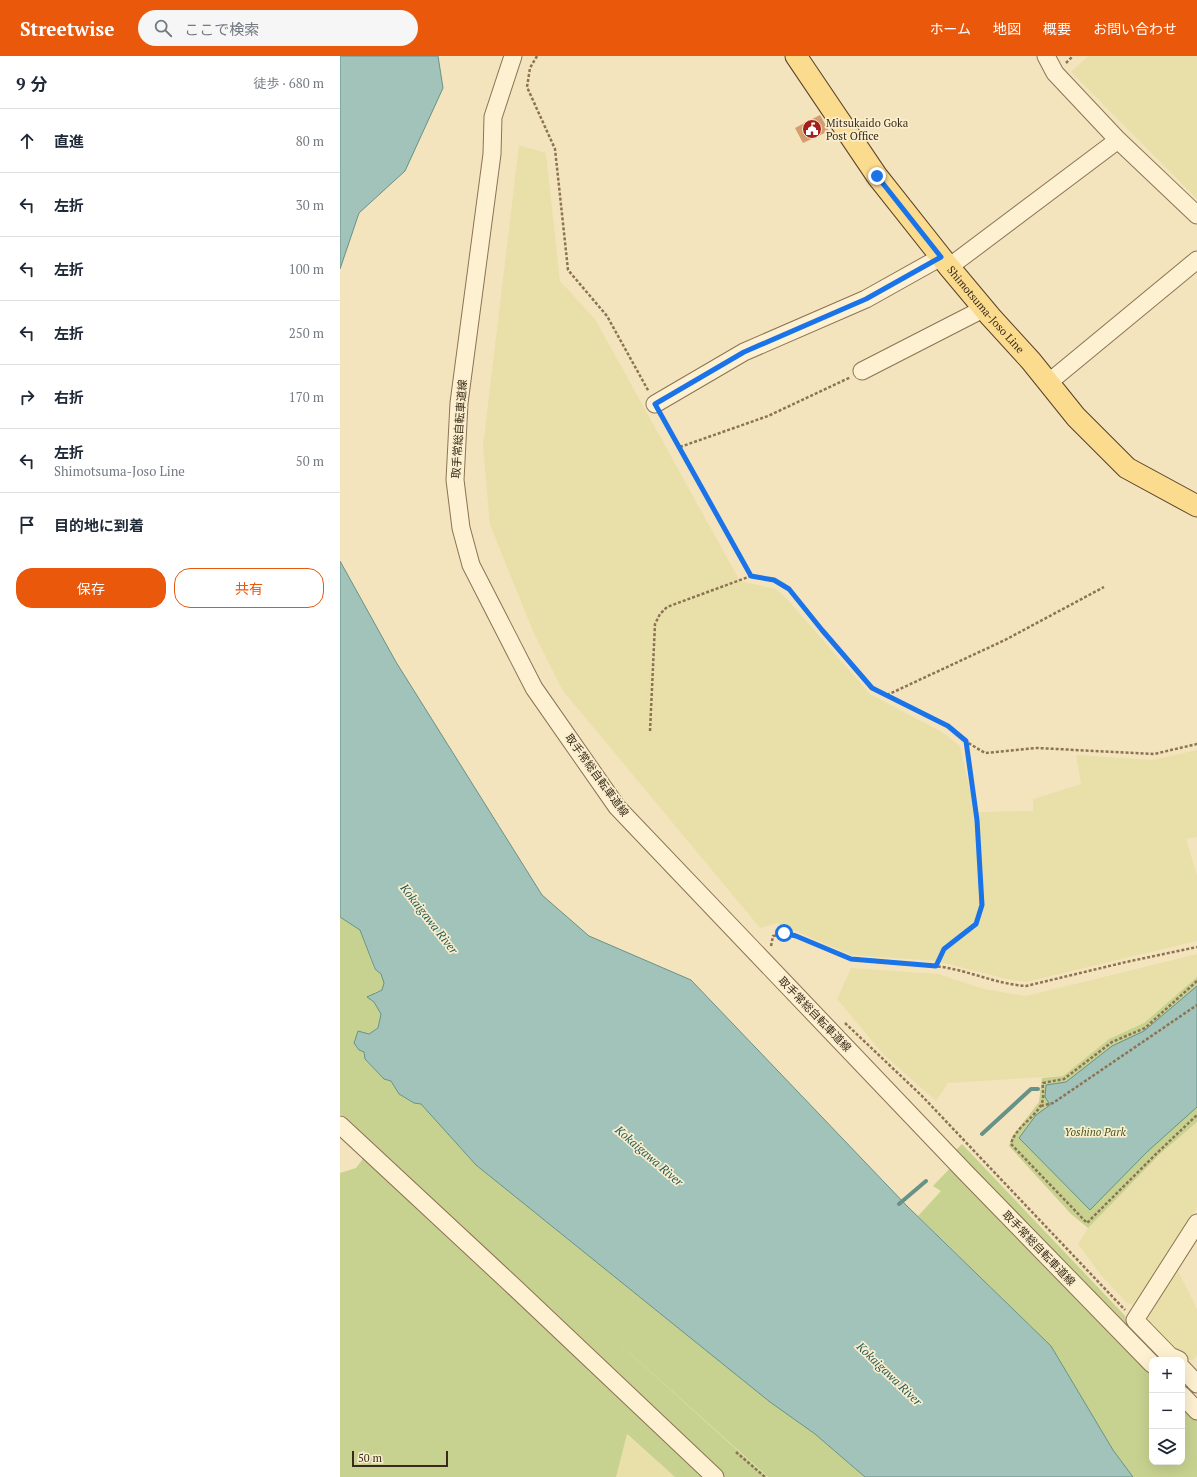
<!DOCTYPE html>
<html lang="ja">
<meta charset="utf-8">
<style>
:root{--surface:#fff;--page:#f6f6f7;--text:#1f2937;--muted:#747a83;--line:#e0e1e3;--accent:#ea580c}
body{margin:0;font-family:"PT Serif","Noto Sans JP",serif;background:var(--page);color:var(--text)}
.controls{position:absolute;right:12px;bottom:12px;display:grid;overflow:hidden;border-radius:8px;box-shadow:0 4px 16px #0002}
.controls button{width:36px;height:36px;display:grid;place-items:center;padding:0;border:0;border-bottom:1px solid var(--line);background:var(--surface);color:var(--text);font:20px sans-serif}
.scale{position:absolute;left:12px;bottom:10px;width:96px;box-sizing:border-box;padding-left:4px;border:2px solid #3a2a1a;border-top:0;font-size:11px;line-height:14px;white-space:nowrap;color:#3a2a1a;-webkit-text-stroke:3px #f9eecd;paint-order:stroke}
.stop{position:absolute;width:12px;height:12px;margin:-9px;border:3px solid #1a73e8;border-radius:50%;background:#fff}
.stop.end{background:#1a73e8;border-color:#fff;box-shadow:0 1px 4px #0008}
.list{margin:0;padding:0;list-style:none}
h2{display:flex;justify-content:space-between;align-items:center;height:52px;margin:0;padding:0 16px;font-size:17px}
h2 small{font-size:13px;font-weight:400;color:var(--muted)}
.list li{display:grid;grid-template-columns:26px 1fr auto;gap:12px;align-items:center;box-sizing:border-box;height:64px;padding:0 16px;border-top:1px solid var(--line)}
.list b{display:block;font-size:15px;white-space:nowrap}
.list p{margin:0;font-size:13px;white-space:nowrap;color:var(--muted)}
.list em{font-size:13px;font-style:normal;color:var(--muted)}
.actions{display:flex;gap:8px;padding:12px 16px}
.actions a{flex:1;padding:9px 0;border:1px solid var(--accent);border-radius:16px;text-align:center;font-size:14px;color:var(--accent)}
.actions .main{background:var(--accent);color:#fff}
.icon{flex:none;width:22px;height:22px;fill:none;stroke:currentColor;stroke-width:2;stroke-linecap:round;stroke-linejoin:round}
.map{position:relative;flex:none;width:857px;height:1421px;overflow:hidden}
header{display:flex;align-items:center;gap:24px;box-sizing:border-box;height:56px;padding:0 20px;background:var(--accent);color:#fff}
header strong{font-size:19px}
nav{display:flex;gap:22px;margin-inline-start:auto;font-size:14px}
.search{width:280px;height:36px;background:var(--page);display:flex;align-items:center;gap:10px;box-sizing:border-box;padding:0 14px;border-radius:22px;color:var(--muted);font-size:15px}
main{display:flex}
aside{flex:1;background:var(--surface)}
.map>svg:first-child{display:block}
.farmland{fill:#e9e0a9}
.green{fill:#c8d290}
.water{fill:#a1c3ba;stroke:#679288}
.lines{fill:none;stroke-linecap:round;stroke-linejoin:round}
.stream{stroke:#679288;stroke-width:4}
.building{fill:#d59c6e}
.minor-casing{stroke:#8c7354;stroke-width:19}
.major-casing{stroke:#594129;stroke-width:23}
.path{stroke:#8c7354;stroke-width:2.5;stroke-dasharray:3 2;stroke-linecap:butt}
.minor{stroke:#fdf1d1;stroke-width:17}
.major{stroke:#fbdc8f;stroke-width:21}
.route{stroke:#1a73e8;stroke-width:5}
.labels{text-anchor:middle;stroke-width:3.5;stroke-linejoin:round;paint-order:stroke}
.poi-label{font-size:11px;fill:#3a2a1a;stroke:#f9eecd;text-anchor:start}
.street-label{font-size:11px;fill:#3a2a1a;stroke:#f9eecd}
.park-label{font-size:11px;font-style:italic;fill:#49591f;stroke:#f9eecd}
.water-label{font-size:12px;font-style:italic;fill:#285c5a;stroke:#f9eecd}
</style>
<header>
<strong>Streetwise</strong>
<div class="search"><svg class="icon" aria-label="search" viewBox="0 0 24 24"><circle cx="10" cy="10" r="6"/><path d="M15 15l6 6"/></svg>ここで検索</div>
<nav><a>ホーム</a><a>地図</a><a>概要</a><a>お問い合わせ</a></nav>
</header>
<main>
<aside>
<h2>9 分<small>徒歩 · 680 m</small></h2>
<ul class="list">
<li><svg class="icon" aria-label="ahead" viewBox="0 0 24 24"><path d="M12 20V5M6 11l6-6 6 6"/></svg><div><b>直進</b></div><em>80 m</em></li>
<li><svg class="icon" aria-label="left" viewBox="0 0 24 24"><path d="M17 20v-9H6M10 6l-5 5 5 5"/></svg><div><b>左折</b></div><em>30 m</em></li>
<li><svg class="icon" aria-label="left" viewBox="0 0 24 24"><path d="M17 20v-9H6M10 6l-5 5 5 5"/></svg><div><b>左折</b></div><em>100 m</em></li>
<li><svg class="icon" aria-label="left" viewBox="0 0 24 24"><path d="M17 20v-9H6M10 6l-5 5 5 5"/></svg><div><b>左折</b></div><em>250 m</em></li>
<li><svg class="icon" aria-label="right" viewBox="0 0 24 24"><path d="M7 20v-9h11M14 6l5 5-5 5"/></svg><div><b>右折</b></div><em>170 m</em></li>
<li><svg class="icon" aria-label="left" viewBox="0 0 24 24"><path d="M17 20v-9H6M10 6l-5 5 5 5"/></svg><div><b>左折</b><p>Shimotsuma-Joso Line</p></div><em>50 m</em></li>
<li><svg class="icon" aria-label="arrive" viewBox="0 0 24 24"><path d="M6 21V4h12l-3 4 3 4H6"/></svg><div><b>目的地に到着</b></div></li>
</ul>
<div class="actions"><a class="main">保存</a><a>共有</a></div>
</aside>
<div class="map">
<svg width="857" height="1421" viewBox="0 0 857 1421">
<rect width="100%" height="100%" fill="#f3e4bd"/>
<path class="farmland" d="M748 0H857V143L731 16Z
M179 89 206 97 220 225 255 263 400 525 436 533 447 543 530 638 602 676 620 690 635 756 693 755V743L741 728 736 699 812 704 857 694V781L846 783 857 819V885L686 926 667 923 596 905 511 899 437 867 420 872 223 635 192 573 150 469 143 390Z
M857 898V921L804 967 769 983 723 1020 608 1027 596 1045 543 998 497 943 511 912 598 918 644 933 686 940Z
M857 1066V1152L811 1227 794 1249 787 1247 760 1218 738 1188 748 1172 770 1149 821 1097Z
M837 1213 857 1253V1300L853 1304H847L805 1262Z
M286 1378 335 1421H276Z"/>
<path class="green" d="M0 861 20 874 34 913 41 917 44 927 42 934 35 936 34 946 41 958 38 972 29 978 18 975 14 986 19 994 25 996V1003L44 1023 51 1025 59 1038 74 1047 81 1048 136 1109 430 1346 475 1378 525 1421H428L253 1264 427 1421H382L0 1058Z
M857 921V1066L821 1097 748 1172 731 1158 669 1090 672 1081 699 1046 702 1022 723 1020 769 983 804 967Z
M622 1088 827 1304H814L615 1095Z
M25 1100 370 1421H335L287 1378 276 1421H0V1117L16 1112Z
M613 1109 812 1312V1406H842V1343L857 1359V1421H793L773 1394 711 1290 578 1160 601 1135 593 1130Z"/>
<path class="water" d="M0 0H98L103 32 65 115 19 157 0 213Z
M0 505 56 606 202 839 249 880 351 924 567 1150 711 1290 773 1394 793 1421H525L475 1378 430 1346 136 1109 81 1048 74 1047 59 1038 51 1025 44 1023 25 1003 24 996 19 994 14 987 18 975 29 978 38 972 41 958 34 946 27 941 42 934 44 927 41 918 35 913 20 874 0 861Z
M857 930V1051L807 1096 750 1154 679 1082 696 1059 710 1049 705 1041 706 1029 726 1026 772 990 804 975Z"/>
<g class="lines">
<path class="stream" d="M642 1078 691 1033H698
M559 1148 586 1125"/>
</g>
<path class="building" d="M480 59 489 75 463 87 455 72Z"/>
<g class="lines">
<g class="minor-casing">
<path id="minor" d="M173 0 153 61 152 98 119 347 115 424 121 472 131 509 194 632 277 751 625 1116 812 1308
M706 0 715 17 778 84 857 159
M609 211 778 84
M522 315 643 253
M708 327 857 204
M315 348 404 296 526 243 601 201
M0 1069 171 1228 375 1421
M839 1304 830 1300 795 1264 857 1167
M842 1312 857 1328
M842 1339 857 1355"/>
</g>
<g class="major-casing">
<g id="major">
<path id="s1" d="M456 0 537 120 609 211 650 260 691 305 736 361 787 412 857 450"/>
</g>
</g>
<path class="path" d="M197 0 190 12 187 31 215 93 228 214 267 260 309 336
M726 7 733 0
M322 360 411 520 434 524 449 533 482 574 532 632 608 670 625 685 645 697 697 692 814 698 857 688
M340 391 428 360 511 321
M547 639 665 584 764 531
M310 675 315 568 320 558 327 551 411 520
M431 890 433 880C464 873 484 898 513 903 540 908 567 906 594 910 626 913 655 928 686 930L786 906 857 891
M596 910 604 893 636 867 641 849 637 763 626 685
M857 925 805 972 772 986 724 1023 703 1027C702 1034 705 1042 701 1049 693 1063 675 1072 671 1088L747 1167 816 1098 857 1059
M505 967 582 1040 785 1254
M701 1050 713 1047 857 949
M396 1396 425 1421"/>
<use href="#minor" class="minor"/>
<use href="#major" class="major"/>
</g>
<g class="lines">
<path class="route" d="M444 877 456 880 511 903 596 910 604 893 636 868 642 849 637 764 626 685 608 670 532 632 482 574 449 533 434 524 411 520 315 348 404 296 526 243 601 201 537 120"/>
</g>
<defs>
<g id="civic-disc" transform="scale(1)"><circle r="9.5" fill="#a21f1d" stroke="#f9eecd"/><path d="M-.6-6.5H3V-4.5H.6V-3L4-1V1h2V6H-6V1h2V-1L-.6-3ZM-1.2 2.5V6h2.4V2.5Z" fill="#fff"/></g>
</defs>
<g fill-rule="evenodd">
<use href="#civic-disc" x="472" y="73"/>
</g>
<g class="labels">
<g class="poi-label">
<text x="486" y="71">Mitsukaido Goka<tspan x="486" dy="13">Post Office</tspan></text>
</g>
<g class="street-label">
<text dy="4" stroke="none"><textPath href="#s1" startOffset="317">Shimotsuma-Joso Line</textPath></text>
<text transform="translate(119 373) rotate(-86)" y="4">取手常総自転車道線</text>
<text transform="translate(257 719) rotate(54)" y="4">取手常総自転車道線</text>
<text transform="translate(475 958) rotate(46)" y="4">取手常総自転車道線</text>
<text transform="translate(699 1192) rotate(46)" y="4">取手常総自転車道線</text>
</g>
<g class="park-label">
<text x="755" y="1080">Yoshino Park</text>
</g>
<g class="water-label">
<text transform="translate(89 863) rotate(52)" y="4">Kokaigawa River</text>
<text transform="translate(309 1100) rotate(41)" y="4">Kokaigawa River</text>
<text transform="translate(549 1318) rotate(44)" y="4">Kokaigawa River</text>
</g>
</g>
</svg>
<div class="controls">
<button>+</button>
<button>−</button>
<button><svg class="icon" aria-label="layers" viewBox="0 0 24 24"><path d="M12 4l9 5-9 5-9-5zM3 14l9 5 9-5"/></svg></button>
</div>
<div class="scale">50 m</div>
<div class="stop" style="left:444px;top:877px"></div>
<div class="stop end" style="left:537px;top:120px"></div>
</div>
</main>
